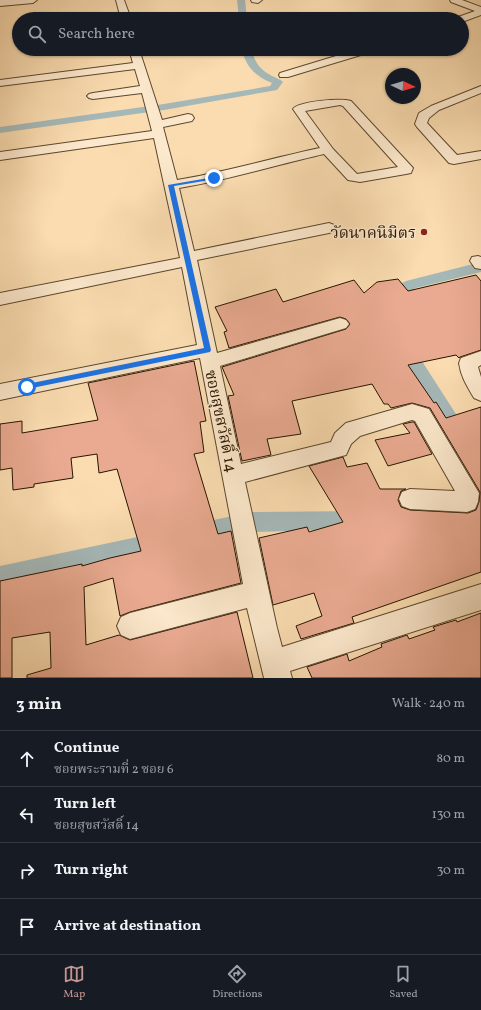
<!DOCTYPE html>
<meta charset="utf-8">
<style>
:root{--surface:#171b24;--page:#20242c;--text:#f1f3f6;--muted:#9ea1a6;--line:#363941;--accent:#c59692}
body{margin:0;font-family:Vollkorn,"Noto Serif Thai",serif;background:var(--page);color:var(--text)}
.compass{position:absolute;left:385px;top:68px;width:36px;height:36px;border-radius:50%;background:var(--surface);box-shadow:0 1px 3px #0004;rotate:94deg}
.stop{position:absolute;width:12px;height:12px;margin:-9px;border:3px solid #1a73e8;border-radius:50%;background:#fff}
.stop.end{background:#1a73e8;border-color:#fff;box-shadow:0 1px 4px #0008}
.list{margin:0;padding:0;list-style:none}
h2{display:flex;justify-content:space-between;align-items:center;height:52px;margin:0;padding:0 16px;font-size:17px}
h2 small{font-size:13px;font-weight:400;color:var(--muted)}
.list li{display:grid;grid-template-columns:26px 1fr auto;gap:12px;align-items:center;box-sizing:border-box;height:56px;padding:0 16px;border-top:1px solid var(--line)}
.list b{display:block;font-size:15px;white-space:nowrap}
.list p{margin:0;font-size:13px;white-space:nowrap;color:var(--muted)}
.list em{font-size:13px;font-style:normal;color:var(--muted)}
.icon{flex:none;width:22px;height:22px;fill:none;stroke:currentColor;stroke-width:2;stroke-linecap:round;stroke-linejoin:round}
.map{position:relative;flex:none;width:481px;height:678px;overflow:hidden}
.search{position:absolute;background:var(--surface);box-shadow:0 1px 3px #0004;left:12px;right:12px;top:12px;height:44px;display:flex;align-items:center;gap:10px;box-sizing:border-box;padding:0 14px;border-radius:22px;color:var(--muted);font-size:15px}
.sheet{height:276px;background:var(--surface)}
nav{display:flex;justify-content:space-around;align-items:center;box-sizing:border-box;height:56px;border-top:1px solid var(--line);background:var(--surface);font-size:11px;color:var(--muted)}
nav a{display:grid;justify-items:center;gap:2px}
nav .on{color:var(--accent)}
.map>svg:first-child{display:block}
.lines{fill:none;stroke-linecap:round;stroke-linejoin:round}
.canal{fill:#a5b8b8;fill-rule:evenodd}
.building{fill:#e9aa91;stroke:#271500}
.street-casing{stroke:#5c472c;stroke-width:2}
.street{fill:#fce8cc;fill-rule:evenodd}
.route{fill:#1a73e8}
.poi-dot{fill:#8f2418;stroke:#fce8cc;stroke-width:1.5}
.labels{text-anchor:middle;stroke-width:3;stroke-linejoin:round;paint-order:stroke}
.poi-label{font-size:16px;fill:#271500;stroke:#fce8cc;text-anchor:end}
.street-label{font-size:16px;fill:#271500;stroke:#fce8cc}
</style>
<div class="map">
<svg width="481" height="678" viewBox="0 0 481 678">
<rect width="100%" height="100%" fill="#fadcb0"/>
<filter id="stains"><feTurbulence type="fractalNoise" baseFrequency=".005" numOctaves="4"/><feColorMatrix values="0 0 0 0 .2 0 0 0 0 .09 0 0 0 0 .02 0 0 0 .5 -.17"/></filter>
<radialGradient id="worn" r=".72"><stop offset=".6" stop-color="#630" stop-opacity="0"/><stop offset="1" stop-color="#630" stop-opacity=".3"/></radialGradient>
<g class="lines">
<path class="canal" d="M237 0H245L247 19H239Z
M242 49H252C254 62 260 70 272 76 276 78 280 79 283 82L277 90 164 110 0 133V127L164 104 270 86 272 83C256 77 245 66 242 49Z
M481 262V272L416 288 400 297 395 307 390 308 385 307 382 303 389 290 406 281Z
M403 339 409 341 481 453V477L474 475 397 349 395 345 397 341Z
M362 511 369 513 372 520 369 527 362 529 251 532 195 544 188 541 185 534 188 527 195 524 251 512Z
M161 532 168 535 171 542 168 549 161 552 0 588V566Z"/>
</g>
<path class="building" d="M476 275 481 281V350L460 357 459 358 456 355 408 365 434 403 436 402 446 418 481 407V572L352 617 354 623 301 639 296 626 322 616 314 593 273 605 259 538 307 527 309 532 343 522 309 466 343 457 347 467 367 463 380 489H406L401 491 398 500 401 507 410 510 468 513 476 510 479 502 480 492 430 408 412 403 391 408 388 404H384L372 384 292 401 301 434 267 439 271 455 242 461 228 396 234 395 222 367 346 329 350 324 346 319 340 317 229 348 224 332 227 331 215 307 276 289 283 302 354 280 364 293 377 282 398 279 408 291Z
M194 361 206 421 200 422 204 452 194 454 218 534 231 531 241 583 130 612 120 616 113 578 84 587 86 645 119 635 130 640 237 612 253 678H27V675L51 668 50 632 12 638V678H0V581L82 564V566L110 558 141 551 117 469 99 473 97 454 71 458 73 478 34 484V487L13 490 12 468 0 470V424L22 421V433L98 420 88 383Z
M412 422H414L432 454 388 466 375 440 410 433 403 424Z
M481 613V678H312L307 667 347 654 349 661 382 647 381 644 407 635 409 639 435 630 433 627 456 620 457 622Z"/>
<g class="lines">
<g class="street-casing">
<path id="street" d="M0 0H37L33 3 0 6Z
M116 0H124L131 19H121Z
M251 0H262L258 3 252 2Z
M450 0H462L481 7V15L462 22V19H456L458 17 475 11 451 2Z
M129 49H139L162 120 188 114 192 115 194 118 192 121 163 127 177 180C225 172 272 158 320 148L293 109C299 101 341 98 351 101L413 168 411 173 406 174 360 182 348 180 324 154C275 165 228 180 179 188L194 251 329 223 334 225 336 228 334 231 329 233 197 260 217 353 340 318 346 320 349 324 346 328 220 366 241 464 331 442 335 433 346 423 353 421 412 404 429 409 479 493 478 502 475 509 467 512 410 509 402 506 399 499 402 492 410 489 455 491 415 421 412 420 360 436 351 444 346 455 245 482 277 628 282 647 481 584V610L290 671 292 678H264L247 608 130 639 121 635 117 626 121 617 130 613 243 584 200 358 0 400V384L197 345 182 267 0 305V293L180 258 154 138 0 160V152L152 131 142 93 93 99 89 98 87 96 89 94 93 93 140 86 135 69 0 86V80L133 63ZM340 105 343 106 398 167 357 174 333 149 305 111Z
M359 49H375L374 51 288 77H280L279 75 280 73Z
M481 86V93L439 110 429 118 427 123 457 155 481 151V159L454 164 449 163 417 127 415 124 419 113 431 106Z
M478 256 481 257V269L475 268 470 261 472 257Z
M481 351V365L478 367 481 377V401L474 398C467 386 461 377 459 363L461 358Z"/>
</g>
<use href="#street" class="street"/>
</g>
<path class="route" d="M214 177 216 179 174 186 211 350 210 352 27 389H25V385L27 384 204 348 168 185Z"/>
<circle class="poi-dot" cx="424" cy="232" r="4"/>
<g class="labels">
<g class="poi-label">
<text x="416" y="238">วัดนาคนิมิตร</text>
</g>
<g class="street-label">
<text transform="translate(222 421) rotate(78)" y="6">ซอยสุขสวัสดิ์ 14</text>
</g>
</g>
<rect width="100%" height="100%" filter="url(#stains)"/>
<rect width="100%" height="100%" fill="url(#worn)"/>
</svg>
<svg class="compass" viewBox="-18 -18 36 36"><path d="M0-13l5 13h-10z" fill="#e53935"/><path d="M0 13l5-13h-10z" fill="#9ea1a6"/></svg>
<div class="stop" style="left:27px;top:387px"></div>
<div class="stop end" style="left:214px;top:178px"></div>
<div class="search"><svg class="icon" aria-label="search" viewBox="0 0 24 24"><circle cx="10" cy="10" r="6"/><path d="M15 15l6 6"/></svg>Search here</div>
</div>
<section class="sheet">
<h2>3 min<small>Walk · 240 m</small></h2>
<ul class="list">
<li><svg class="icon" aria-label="ahead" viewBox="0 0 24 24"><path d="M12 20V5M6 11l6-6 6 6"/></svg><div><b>Continue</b><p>ซอยพระรามที่ 2 ซอย 6</p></div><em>80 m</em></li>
<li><svg class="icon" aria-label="left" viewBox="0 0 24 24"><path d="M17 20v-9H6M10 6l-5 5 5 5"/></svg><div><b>Turn left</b><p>ซอยสุขสวัสดิ์ 14</p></div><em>130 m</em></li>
<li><svg class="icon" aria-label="right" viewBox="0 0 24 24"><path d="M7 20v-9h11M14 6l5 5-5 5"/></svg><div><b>Turn right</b></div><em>30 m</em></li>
<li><svg class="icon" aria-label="arrive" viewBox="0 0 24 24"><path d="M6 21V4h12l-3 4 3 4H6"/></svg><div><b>Arrive at destination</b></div></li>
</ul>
</section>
<nav>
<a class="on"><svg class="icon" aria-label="map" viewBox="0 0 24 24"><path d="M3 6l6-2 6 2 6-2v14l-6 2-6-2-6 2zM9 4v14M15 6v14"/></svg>Map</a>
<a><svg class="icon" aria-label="directions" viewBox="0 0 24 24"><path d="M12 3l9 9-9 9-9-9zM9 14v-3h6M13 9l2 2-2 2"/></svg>Directions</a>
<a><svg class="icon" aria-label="saved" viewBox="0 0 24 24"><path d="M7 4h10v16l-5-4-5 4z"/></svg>Saved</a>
</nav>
